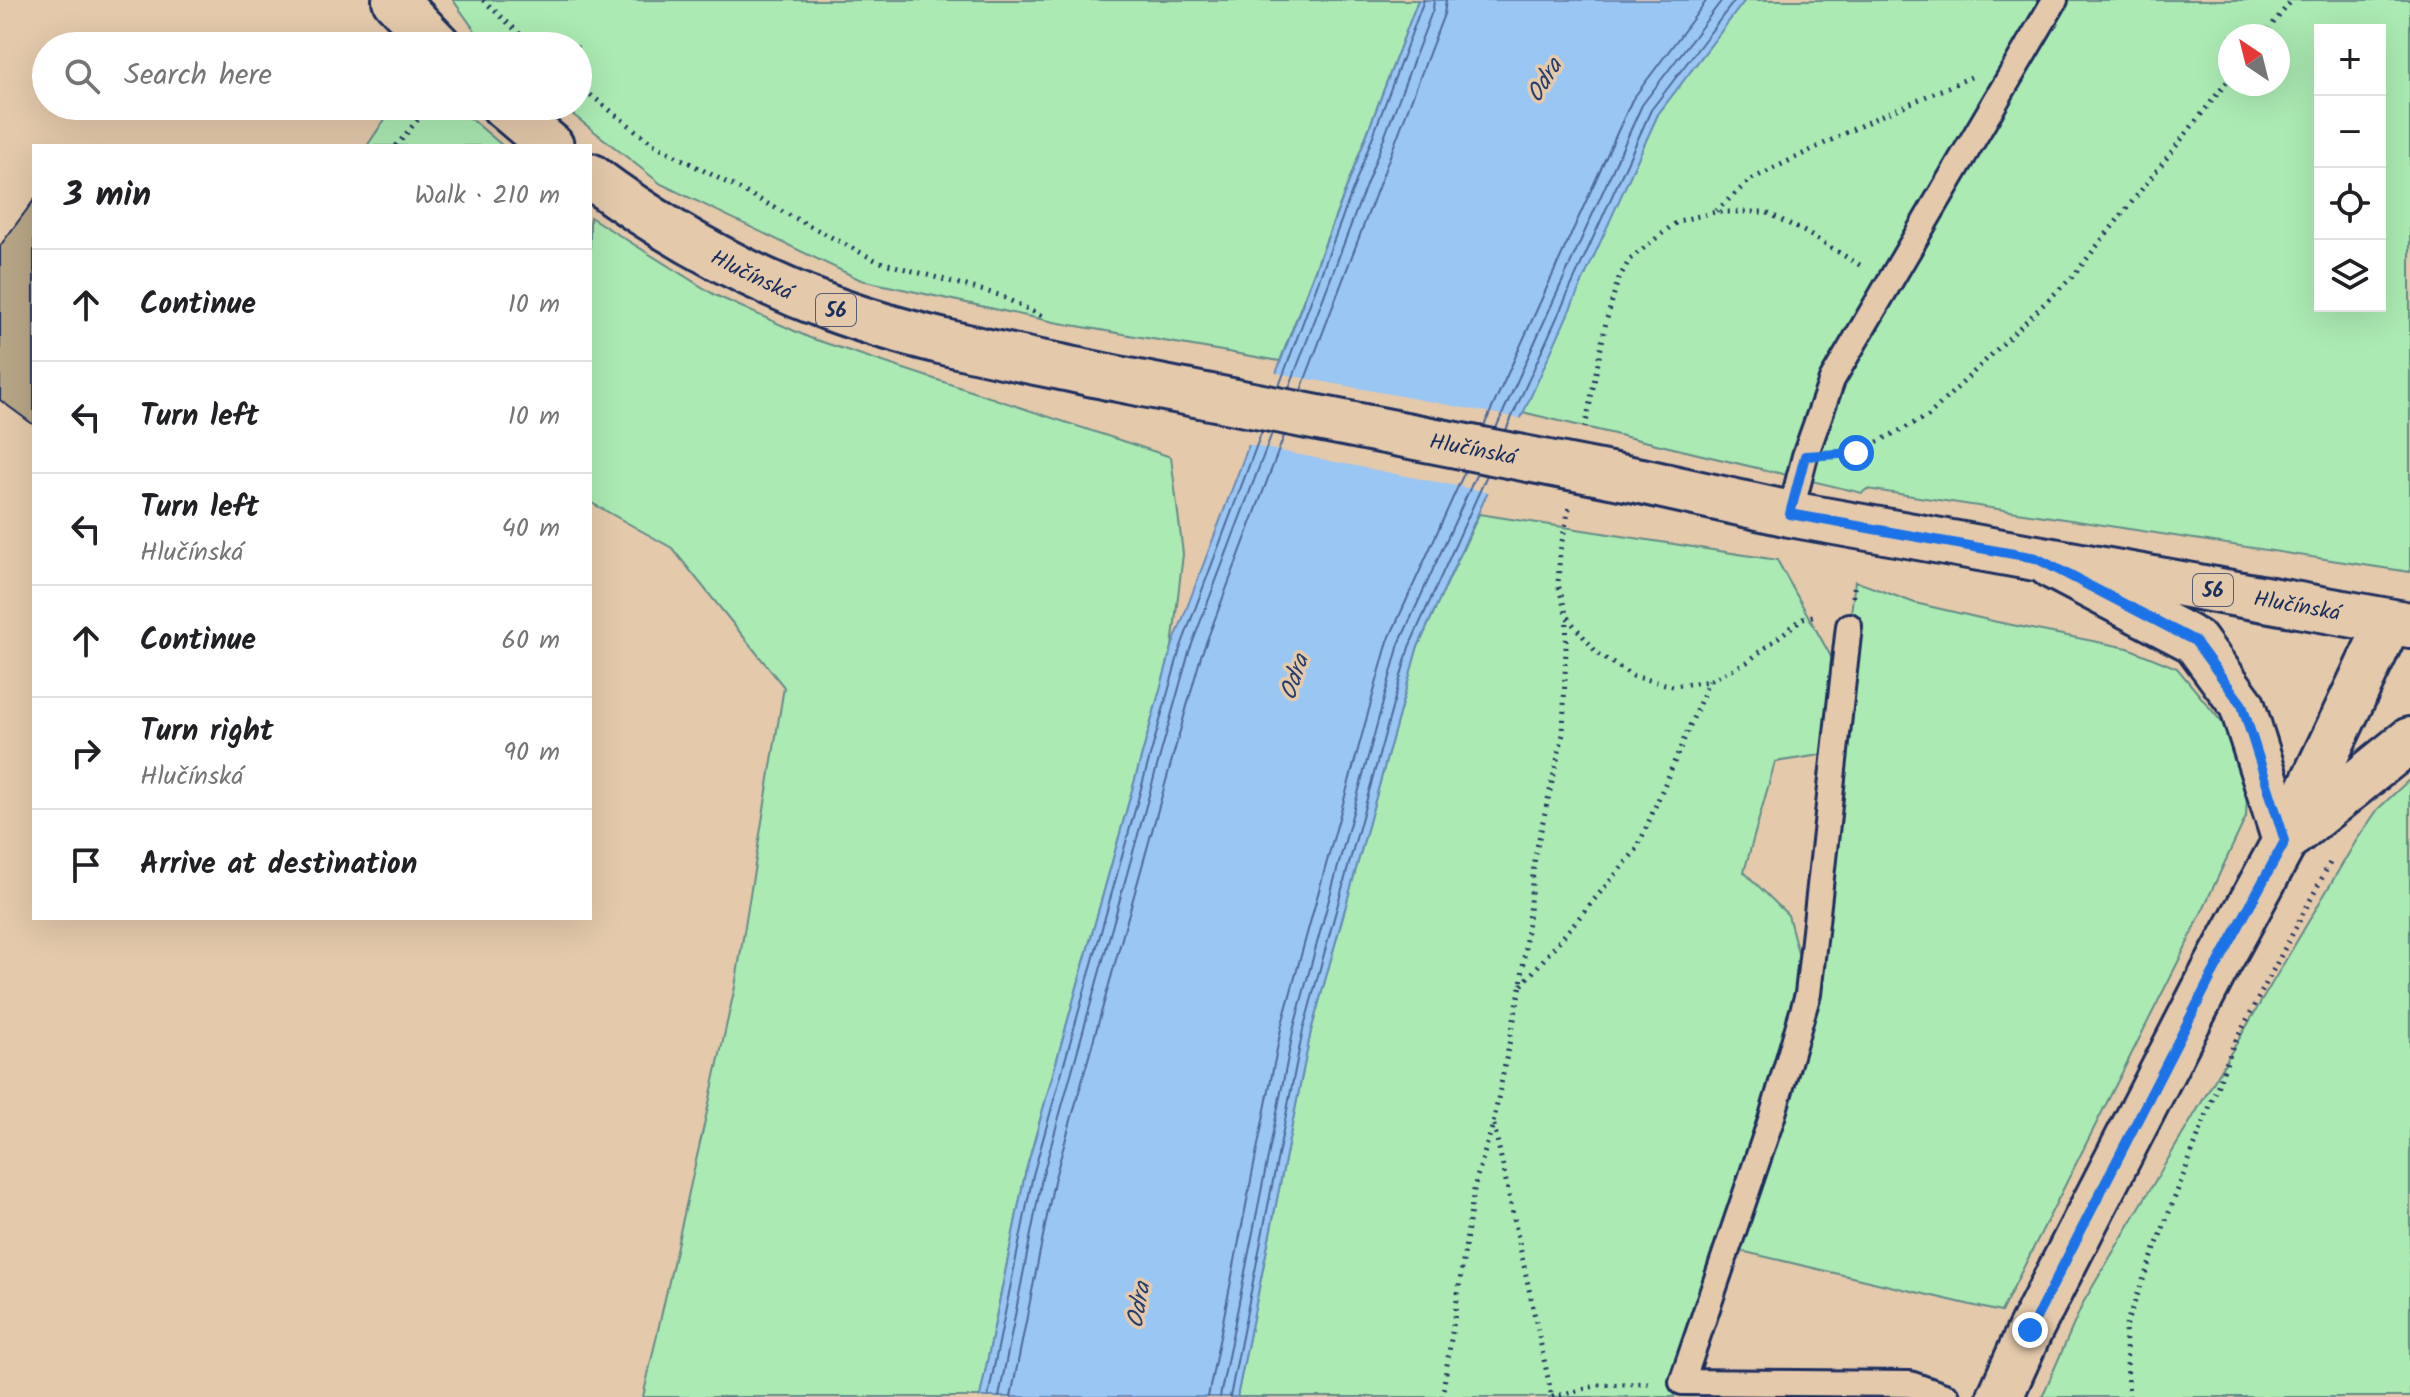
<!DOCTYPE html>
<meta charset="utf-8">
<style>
:root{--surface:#fff;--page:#f6f6f6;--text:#202124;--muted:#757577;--line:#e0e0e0}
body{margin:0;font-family:Kalam,sans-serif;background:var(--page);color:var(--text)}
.controls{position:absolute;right:24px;top:24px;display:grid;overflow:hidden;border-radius:0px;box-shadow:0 8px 32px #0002}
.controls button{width:72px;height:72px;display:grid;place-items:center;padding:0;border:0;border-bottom:2px solid var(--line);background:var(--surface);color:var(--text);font:40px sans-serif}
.compass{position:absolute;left:2218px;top:24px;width:72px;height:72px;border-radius:50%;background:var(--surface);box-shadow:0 8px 32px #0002;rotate:325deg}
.stop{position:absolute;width:24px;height:24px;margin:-18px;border:6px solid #1a73e8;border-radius:50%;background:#fff}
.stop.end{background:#1a73e8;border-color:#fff;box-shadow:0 2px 8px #0008}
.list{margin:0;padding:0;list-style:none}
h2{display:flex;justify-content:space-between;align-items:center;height:104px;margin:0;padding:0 32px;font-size:34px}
h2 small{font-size:26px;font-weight:400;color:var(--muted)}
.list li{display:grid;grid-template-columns:52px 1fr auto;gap:24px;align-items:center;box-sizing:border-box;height:112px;padding:0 32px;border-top:2px solid var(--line)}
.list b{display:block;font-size:30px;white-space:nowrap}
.list p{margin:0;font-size:26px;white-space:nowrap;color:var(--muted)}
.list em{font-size:26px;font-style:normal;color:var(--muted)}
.icon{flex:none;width:44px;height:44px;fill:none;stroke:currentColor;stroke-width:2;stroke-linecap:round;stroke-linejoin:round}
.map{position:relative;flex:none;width:2410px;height:1397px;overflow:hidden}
.search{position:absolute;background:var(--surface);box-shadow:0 8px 32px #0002;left:32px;top:32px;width:560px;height:88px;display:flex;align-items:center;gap:20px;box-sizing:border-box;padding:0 28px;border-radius:44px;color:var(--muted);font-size:30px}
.panel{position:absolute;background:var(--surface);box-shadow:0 8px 32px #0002;left:32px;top:144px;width:560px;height:776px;border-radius:0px}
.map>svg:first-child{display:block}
.green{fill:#abeab2;stroke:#638c88;stroke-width:2;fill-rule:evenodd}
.water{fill:#9ac6f4;stroke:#678ab8;stroke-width:2}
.pier{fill:#e4c9ab}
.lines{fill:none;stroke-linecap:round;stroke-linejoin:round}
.shore{stroke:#4e6b9a;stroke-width:2}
.building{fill:#b7a686;stroke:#1b2f5e;stroke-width:2}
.service-casing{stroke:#1b2f5e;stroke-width:30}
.minor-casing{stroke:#1b2f5e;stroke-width:50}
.primary-casing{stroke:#1b2f5e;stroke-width:50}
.path{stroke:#1b2f5e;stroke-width:5;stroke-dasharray:2 6;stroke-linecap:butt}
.service{stroke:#e4c9ab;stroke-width:24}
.minor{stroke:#e4c9ab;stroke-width:44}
.primary{stroke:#e4c9ab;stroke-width:44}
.primary-bridge-casing{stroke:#1b2f5e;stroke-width:50;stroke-linecap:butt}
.primary-bridge{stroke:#e4c9ab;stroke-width:44}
.route{stroke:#1a73e8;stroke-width:10}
.labels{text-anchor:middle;stroke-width:7;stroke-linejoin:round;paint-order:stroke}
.shield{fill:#e4c9ab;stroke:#575d75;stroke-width:2}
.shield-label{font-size:20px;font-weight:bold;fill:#1b2f5e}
.street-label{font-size:22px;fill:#1b2f5e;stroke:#e4c9ab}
.water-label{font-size:24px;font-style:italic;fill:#283e6d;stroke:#e4c9ab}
</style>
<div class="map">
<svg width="2410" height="1397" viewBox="0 0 2410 1397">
<rect width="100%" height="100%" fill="#e4c9ab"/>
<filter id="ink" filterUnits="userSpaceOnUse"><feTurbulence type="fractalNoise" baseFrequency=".0125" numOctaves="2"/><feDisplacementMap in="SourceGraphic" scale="16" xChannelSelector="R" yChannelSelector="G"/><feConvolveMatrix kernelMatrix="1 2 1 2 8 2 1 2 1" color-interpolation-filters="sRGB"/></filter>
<g filter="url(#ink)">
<path class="green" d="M453 0H1418L1280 361 1054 322 861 280 661 184 562 106H578V46H486Z
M1745 0H2410V572L1867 489 1862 493 1522 412 1658 114ZM2320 30H2380V306H2320ZM2230 36H2278V84H2230Z
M394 106H456L503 146H367Z
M590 217 715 295 810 338 1171 457 1183 554 1172 647 1025 1174 980 1397H643L735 987 784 687 672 548 590 502Z
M1479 514 1777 560 1843 678 1855 581 1915 603 1997 622 2128 648 2177 668 2225 726 2234 742 2247 793 2246 817 2183 952 2001 1312 1728 1248 1740 1212 1674 1397H1237L1311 1031 1417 649ZM1834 753 1808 991 1788 915 1744 872 1775 762Z
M2410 779V1397H2042L2083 1303 2356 841 2378 809Z"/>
<path class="water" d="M1418 0H1745L1658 114 1417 649 1311 1031 1237 1397H980L1025 1174 1172 647Z"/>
<path class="pier" d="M1271 372 1524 419 1492 493 1244 444Z"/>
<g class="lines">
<path class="shore" d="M1279 386 1424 0
M1289 388 1433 9 1434 0
M1301 390 1444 14 1446 0
M1484 426 1632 100 1707 0
M1496 428 1642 105 1722 0
M1506 430 1651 110 1735 0
M988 1397 1033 1175 1180 649 1262 431
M999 1397 1042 1178 1189 652 1272 433
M1011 1397 1054 1181 1201 656 1284 436
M1208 1397 1282 1024 1388 641 1465 471
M1220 1397 1294 1027 1399 644 1477 473
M1230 1397 1303 1030 1409 647 1487 475"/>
</g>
<path class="building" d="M34 200V425L0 400V246Z"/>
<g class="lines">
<g class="service-casing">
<path id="service" d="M1790 514 1805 456 1832 380 2055 0
M1849 626 1808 994 1772 1117 1682 1382 1910 1384 1947 1397"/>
</g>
<g class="minor-casing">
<path id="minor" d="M2050 565 2195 641 2242 705 2285 841
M2293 834 2410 740
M2000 1397 2030 1330 2084 1224 2212 975 2285 841 2389 622"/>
</g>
<g class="primary-casing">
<g id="primary">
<path d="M395 0 439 46"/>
<path d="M504 106 551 146"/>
<path id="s1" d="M590 176C663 231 745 276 830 308 919 341 1015 357 1108 377"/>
<path id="s2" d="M1641 481 1790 514 2410 625"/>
</g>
</g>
<path class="path" d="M483 0 533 46
M2263 36 2292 0
M578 85 653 144 877 261 999 295 1046 318
M396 146 429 106
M1716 211 1750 180 1876 118 1971 77
M1585 428 1606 322 1618 280 1630 259 1678 221 1715 212H1766L1805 232 1863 267
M1840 454 1856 453 1928 416 2074 275 2230 78
M1569 508 1560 551 1558 584 1567 617 1598 654 1633 676 1673 686 1709 681 1747 662 1803 618 1817 615
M1853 597 1855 581
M1522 985 1637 849 1709 681
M1494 1125 1552 1397
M1442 1397 1475 1184 1493 1124 1521 985 1535 856 1563 734 1567 618
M1552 1397 1599 1385 1649 1383
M2129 1397 2125 1327 2233 1046 2332 859"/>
<use href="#service" class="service"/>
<use href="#minor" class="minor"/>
<use href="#primary" class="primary"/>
<g class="primary-bridge-casing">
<g id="primary-bridge">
<path id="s3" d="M1108 377 1641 481"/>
</g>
</g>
<use href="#primary-bridge" class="primary-bridge"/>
</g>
</g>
<g class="lines" filter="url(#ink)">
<path class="route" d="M1856 453 1805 456 1790 514 2036 558 2195 641 2242 705 2285 841 2212 975 2030 1330"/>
</g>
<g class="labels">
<g class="shield">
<rect x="816" y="294" width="40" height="32" rx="6"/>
<rect x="2193" y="574" width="40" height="32" rx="6"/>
</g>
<g class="shield-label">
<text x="836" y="317">56</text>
<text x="2213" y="597">56</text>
</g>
<g class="street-label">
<text dy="8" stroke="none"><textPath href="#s1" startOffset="190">Hlučínská</textPath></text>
<text dy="8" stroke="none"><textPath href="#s3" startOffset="372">Hlučínská</textPath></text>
<text dy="8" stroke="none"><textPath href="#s2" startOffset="668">Hlučínská</textPath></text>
</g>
<g class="water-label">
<text transform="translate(1544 80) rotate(-59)" y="8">Odra</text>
<text transform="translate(1294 677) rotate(-72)" y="8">Odra</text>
<text transform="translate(1138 1305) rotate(-80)" y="8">Odra</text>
</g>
</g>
</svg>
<div class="controls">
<button>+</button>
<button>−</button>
<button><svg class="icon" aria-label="locate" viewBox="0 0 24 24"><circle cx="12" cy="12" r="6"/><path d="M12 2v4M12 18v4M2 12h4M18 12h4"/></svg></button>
<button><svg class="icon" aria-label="layers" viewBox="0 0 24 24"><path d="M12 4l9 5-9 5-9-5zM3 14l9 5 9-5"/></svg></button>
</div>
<svg class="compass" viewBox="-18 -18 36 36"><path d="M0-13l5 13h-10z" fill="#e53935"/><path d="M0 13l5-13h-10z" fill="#757577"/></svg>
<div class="stop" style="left:1856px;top:453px"></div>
<div class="stop end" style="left:2030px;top:1330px"></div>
<div class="search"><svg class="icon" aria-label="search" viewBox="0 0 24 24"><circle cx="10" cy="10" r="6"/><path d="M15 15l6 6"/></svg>Search here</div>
<section class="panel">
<h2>3 min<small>Walk · 210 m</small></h2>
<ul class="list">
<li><svg class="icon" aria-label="ahead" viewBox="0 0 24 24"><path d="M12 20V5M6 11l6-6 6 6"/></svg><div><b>Continue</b></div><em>10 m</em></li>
<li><svg class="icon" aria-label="left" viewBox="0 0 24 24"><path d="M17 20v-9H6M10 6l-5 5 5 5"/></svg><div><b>Turn left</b></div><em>10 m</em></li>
<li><svg class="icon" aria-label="left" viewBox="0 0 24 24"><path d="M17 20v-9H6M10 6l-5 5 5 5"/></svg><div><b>Turn left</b><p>Hlučínská</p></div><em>40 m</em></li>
<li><svg class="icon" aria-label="ahead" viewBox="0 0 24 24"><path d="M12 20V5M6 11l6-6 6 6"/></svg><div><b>Continue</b></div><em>60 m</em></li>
<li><svg class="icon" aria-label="right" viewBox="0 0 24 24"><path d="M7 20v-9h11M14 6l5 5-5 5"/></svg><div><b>Turn right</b><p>Hlučínská</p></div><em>90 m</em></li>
<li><svg class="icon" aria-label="arrive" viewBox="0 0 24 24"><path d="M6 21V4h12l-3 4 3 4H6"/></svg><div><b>Arrive at destination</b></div></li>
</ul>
</section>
</div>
